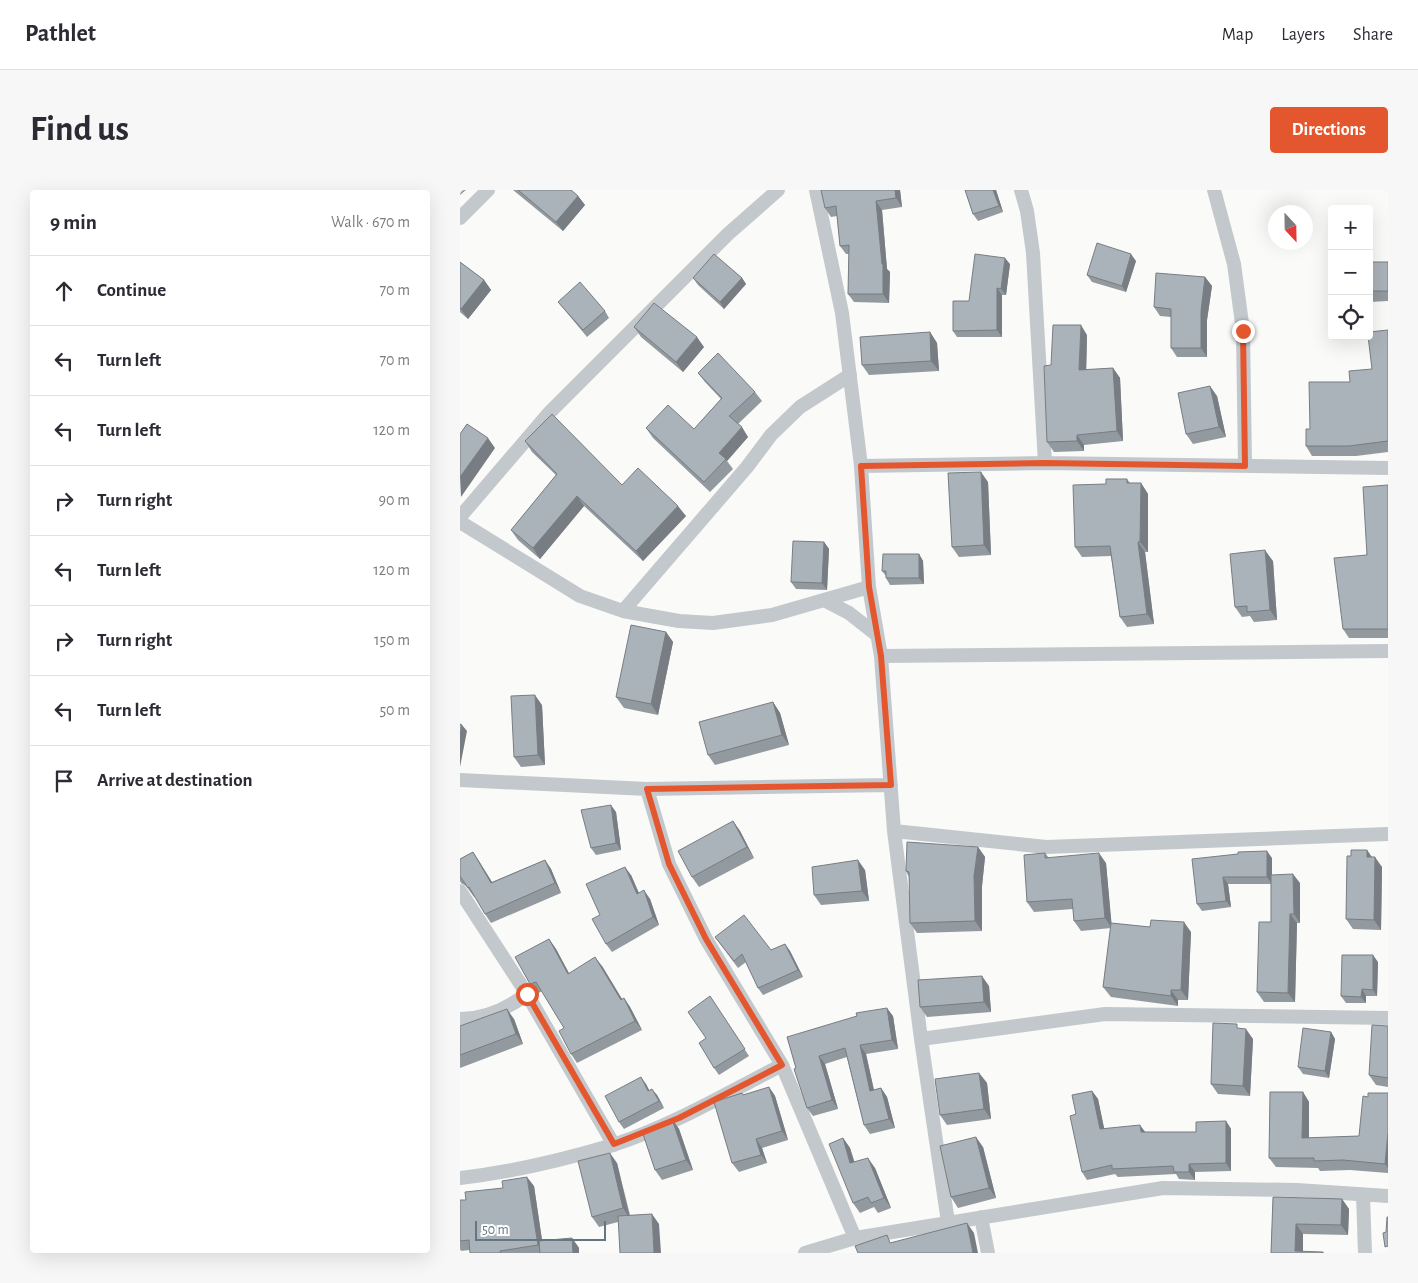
<!DOCTYPE html>
<meta charset="utf-8">
<style>
:root{--surface:#fff;--page:#f7f7f7;--text:#2b2b33;--muted:#7c7c81;--line:#e1e1e2;--accent:#e4572e}
body{margin:0;font-family:"Alegreya Sans",sans-serif;background:var(--page);color:var(--text)}
.controls{position:absolute;right:15px;top:15px;display:grid;overflow:hidden;border-radius:5px;box-shadow:0 5px 20px #0002}
.controls button{width:45px;height:45px;display:grid;place-items:center;padding:0;border:0;border-bottom:1px solid var(--line);background:var(--surface);color:var(--text);font:25px sans-serif}
.compass{position:absolute;left:808px;top:15px;width:45px;height:45px;border-radius:50%;background:var(--surface);box-shadow:0 5px 20px #0002;rotate:158deg}
.scale{position:absolute;left:15px;bottom:12px;width:131px;box-sizing:border-box;padding-left:5px;border:2px solid #657683;border-top:0;font-size:14px;line-height:18px;white-space:nowrap;color:#657683;-webkit-text-stroke:4px #fff;paint-order:stroke}
.stop{position:absolute;width:15px;height:15px;margin:-11px;border:4px solid #e4572e;border-radius:50%;background:#fff}
.stop.end{background:#e4572e;border-color:#fff;box-shadow:0 1px 5px #0008}
.list{margin:0;padding:0;list-style:none}
h2{display:flex;justify-content:space-between;align-items:center;height:65px;margin:0;padding:0 20px;font-size:21px}
h2 small{font-size:16px;font-weight:400;color:var(--muted)}
.list li{display:grid;grid-template-columns:32px 1fr auto;gap:15px;align-items:center;box-sizing:border-box;height:70px;padding:0 20px;border-top:1px solid var(--line)}
.list b{display:block;font-size:19px;white-space:nowrap}
.list em{font-size:16px;font-style:normal;color:var(--muted)}
.icon{flex:none;width:28px;height:28px;fill:none;stroke:currentColor;stroke-width:2;stroke-linecap:round;stroke-linejoin:round}
.map{position:relative;flex:none;width:928px;height:1063px;overflow:hidden;border-radius:5px}
header{display:flex;align-items:center;gap:30px;box-sizing:border-box;height:70px;padding:0 25px;background:var(--surface);border-bottom:1px solid var(--line)}
header strong{font-size:24px}
nav{display:flex;gap:28px;margin-inline-start:auto;font-size:18px}
.intro{display:flex;align-items:center;justify-content:space-between;box-sizing:border-box;height:120px;padding:0 30px}
h1{margin:0;font-size:35px}
.button{padding:12px 22px;border-radius:5px;background:var(--accent);color:#fff;font-size:18px;font-weight:700}
main{display:flex;gap:30px;padding:0 30px}
aside{flex:1;background:var(--surface);border-radius:5px;box-shadow:0 5px 20px #0002}
.map>svg:first-child{display:block}
.lines{fill:none;stroke-linecap:round;stroke-linejoin:round}
.street{stroke:#c3c8cc;stroke-width:14}
.wall{fill:#929a9f}
.shaded-wall{fill:#777d82}
.building{fill:#aab3b9;stroke:#777d82}
.route{stroke:#e4572e;stroke-width:6}
</style>
<header>
<strong>Pathlet</strong>
<nav><a>Map</a><a>Layers</a><a>Share</a></nav>
</header>
<div class="intro"><h1>Find us</h1><a class="button">Directions</a></div>
<main>
<aside>
<h2>9 min<small>Walk · 670 m</small></h2>
<ul class="list">
<li><svg class="icon" aria-label="ahead" viewBox="0 0 24 24"><path d="M12 20V5M6 11l6-6 6 6"/></svg><div><b>Continue</b></div><em>70 m</em></li>
<li><svg class="icon" aria-label="left" viewBox="0 0 24 24"><path d="M17 20v-9H6M10 6l-5 5 5 5"/></svg><div><b>Turn left</b></div><em>70 m</em></li>
<li><svg class="icon" aria-label="left" viewBox="0 0 24 24"><path d="M17 20v-9H6M10 6l-5 5 5 5"/></svg><div><b>Turn left</b></div><em>120 m</em></li>
<li><svg class="icon" aria-label="right" viewBox="0 0 24 24"><path d="M7 20v-9h11M14 6l5 5-5 5"/></svg><div><b>Turn right</b></div><em>90 m</em></li>
<li><svg class="icon" aria-label="left" viewBox="0 0 24 24"><path d="M17 20v-9H6M10 6l-5 5 5 5"/></svg><div><b>Turn left</b></div><em>120 m</em></li>
<li><svg class="icon" aria-label="right" viewBox="0 0 24 24"><path d="M7 20v-9h11M14 6l5 5-5 5"/></svg><div><b>Turn right</b></div><em>150 m</em></li>
<li><svg class="icon" aria-label="left" viewBox="0 0 24 24"><path d="M17 20v-9H6M10 6l-5 5 5 5"/></svg><div><b>Turn left</b></div><em>50 m</em></li>
<li><svg class="icon" aria-label="arrive" viewBox="0 0 24 24"><path d="M6 21V4h12l-3 4 3 4H6"/></svg><div><b>Arrive at destination</b></div></li>
</ul>
</aside>
<div class="map">
<svg width="928" height="1063" viewBox="0 0 928 1063">
<rect width="100%" height="100%" fill="#fafaf8"/>
<g class="lines">
<path class="street" d="M356 0 382 123 401 276 409 397 421 466 434 641 461 849 488 1032
M561 0 567 21 573 63 585 273
M754 0 774 74 783 141 785 275
M0 28 28 0
M401 276 585 273 928 278
M0 327 89 223 268 44 318 0
M0 332 120 406 163 421 219 431 253 433 312 425 409 397
M364 410 389 423 417 445
M163 421 287 277 311 245 340 217 390 185
M421 466 928 461
M0 590 187 599 431 595
M187 599 209 674 246 749 322 875 395 1048
M434 641 586 657 928 644
M0 701 67 804 154 955
M0 829C24 829 48 818 67 804
M461 849 645 824 928 828
M0 988C52 982 103 970 153 955 212 936 267 903 322 875
M903 1005 905 1063
M521 1027 528 1063
M345 1063 395 1048 703 998 837 1000 928 1006"/>
</g>
<path class="wall" d="M0 0H6L0 5Z
M53 0H111L118 6 125 15 103 41Z
M361 0H440L442 17 422 20 427 79 430 82 429 113 394 112 388 104 389 64H386L380 56 377 26 371 27 365 18Z
M505 0H536L543 22 518 31 513 24Z
M676 71 666 102 632 92 627 85Z
M0 72 24 90 31 100 8 129 0 122Z
M909 72H928V111L909 112Z
M550 74 546 105H542V147H497L493 141 509 111Z
M745 87 752 96 747 130V167H717L711 158V127L700 126 694 117Z
M233 88H282L286 94 264 119 238 95Z
M98 112 145 121 149 128 127 147 103 118Z
M174 137 244 157 223 182 181 147Z
M928 140V262L896 266H852L846 256 850 239 890 192 912 179Z
M470 142 477 153 479 181 409 185 402 175Z
M627 145 626 180 653 178 660 188 663 251 624 255V261L594 262 587 252 591 175Z
M238 183 295 202 302 211 278 234 288 247 267 271 273 279 250 302 193 248 186 238 234 239 261 209 245 192Z
M757 206 766 247 733 254 726 244Z
M65 251 162 295 226 326 183 371 124 316 80 369 58 350 51 340 96 285 72 262Z
M667 289 670 293H681L688 304V362H685L694 434 667 437 660 427 651 366 622 367 615 357 646 294Z
M528 292 531 365 499 367 492 357Z
M928 295V448H889L883 439Z
M364 352 369 359 367 400 336 399 331 392Z
M459 364 463 371 464 394 430 395 426 388V386L422 381Z
M813 371 817 430 794 432 790 426 782 427 775 417Z
M206 442 213 452 198 525 164 518 156 507Z
M313 512 320 523 329 555 255 575 248 565Z
M82 515 85 575 61 577 54 567Z
M156 622 161 660 136 665 131 658Z
M273 631 280 641 294 668 239 697 232 687Z
M518 657 525 667 522 696V741L457 743 450 733 449 687 446 681Z
M907 660 912 667 922 677 921 740 893 739 886 729 891 666Z
M13 662 32 692 85 670 91 679 101 703 31 733 25 724 15 706 14 707 6 696 1 693 0 691V669Z
M585 663 589 668 646 673 651 733 731 742 728 810H718V816L651 807 643 797 651 738 621 741 614 731 613 719 574 722 567 712Z
M778 664 812 668V685L840 693V733H837L835 812H804L797 802 811 732V694H768L771 717 742 721 737 714Z
M405 680 409 711 361 715 354 705Z
M171 685 179 703 190 709 199 735 152 762 146 754 140 725Z
M255 747 311 760 325 754 330 761 343 787 303 805 298 798 286 772 278 778Z
M89 749 96 759 109 783 142 776 162 809 164 808 170 817 182 840 117 873 111 864 104 838 82 801 77 804 70 794Z
M918 772 917 806H906V813H886L881 806Z
M529 796 531 822 467 827 460 817Z
M250 806 289 866 259 885 254 878 246 848Z
M433 826 438 859 406 864 414 900 421 898 427 907 435 938 410 944 404 935 387 867 365 874 378 919 353 926 347 918 327 847Z
M54 829 63 854 0 878V836Z
M928 836V897L916 895 909 885Z
M780 838 793 849 790 906 758 904 751 894Z
M871 842 875 849 869 888 843 884 838 877Z
M519 883 527 893 531 929 487 935 480 925Z
M186 894 189 900 197 905 204 918 164 939 159 932Z
M309 897 315 906 328 950 302 958 307 973 279 982 272 973 284 905Z
M632 901 638 909 644 939 685 942H736L766 931 771 939V981L735 982V990L719 989 716 984 658 987 655 984 627 990 622 982 616 924Z
M843 902 849 912V948L899 946 908 907 928 903V983L890 980 860 981 858 978 816 977 809 968Z
M212 929 219 939 233 980 202 990 195 980Z
M383 948 390 958 394 972 415 978 431 1018 418 1023 414 1017 400 1023 393 1013Z
M523 957 536 1008 498 1018 491 1007Z
M157 973 170 1025 199 1034 158 1032 139 1037 132 1027Z
M74 996 82 1051 112 1048 119 1058V1063H10V1060L0 1061V1010H6Z
M813 1007 882 1009 889 1019 888 1045 843 1044V1062H863L864 1063H811Z"/>
<path class="shaded-wall" d="M435 0H440L442 17 436 8Z
M533 0H536L543 22 539 16Z
M118 6 125 15 103 41 96 32Z
M416 11 422 20 427 79 430 82 429 113 423 104 422 74Z
M671 64 676 71 666 102 662 96Z
M545 68 550 74 546 105 541 99Z
M745 87 752 96 747 130V167L741 158V121Z
M282 88 286 94 264 119 260 112Z
M24 90 31 100 8 129 1 119Z
M537 98 542 105V147L537 140Z
M621 135 627 145 626 190 619 180Z
M470 142 477 153 479 181 471 171Z
M237 147 244 157 223 182 216 172Z
M653 178 660 188 663 251 657 241Z
M750 196 757 206 766 247 759 237Z
M282 237 288 247 267 271 259 263Z
M617 245 624 255V261L617 251Z
M28 248 35 258 1 307 0 287Z
M521 282 528 292 531 365 524 355Z
M681 293 688 304V362L680 352Z
M117 306 124 316 80 369 73 358Z
M218 316 226 326 183 371 176 361Z
M364 352 369 359 367 400 362 393Z
M678 352 685 362 694 434 687 424Z
M805 360 813 371 817 430 810 420Z
M459 364 463 371 464 394 459 388Z
M206 442 213 452 198 525 191 514Z
M75 505 82 515 85 575 78 565Z
M313 512 320 523 329 555 322 545Z
M2 535 7 541 0 577V546Z
M151 615 156 622 161 660 156 653Z
M273 631 280 641 294 668 287 657Z
M518 657 525 667 522 696V741L515 731 514 686Z
M907 660 914 671 907 667Z
M807 661 812 668V694L807 687Z
M13 662 19 671 38 702 31 693Z
M639 663 646 673 652 738 645 728Z
M915 667 922 677 921 740 914 730Z
M85 670 91 679 101 703 95 693Z
M398 670 405 680 409 711 402 701Z
M165 677 171 685 183 713 177 704Z
M833 684 840 693V733L834 724Z
M763 687 768 694 771 717 766 711Z
M184 700 190 709 199 735 193 727Z
M830 724 837 733 835 812 828 803Z
M724 732 731 742 728 810 721 800Z
M89 749 96 759 114 793 108 784Z
M325 754 330 761 343 787 338 780Z
M913 765 918 772 917 806 913 800Z
M135 767 142 776 168 819 161 810Z
M522 786 529 796 531 822 524 812Z
M902 799 906 806V813L901 807Z
M711 800 718 810V816L711 806Z
M164 808 170 817 182 840 175 831Z
M427 818 433 826 438 859 432 850Z
M47 819 54 829 63 854 56 844Z
M786 839 793 849 790 906 783 896Z
M871 842 875 849 869 888 865 881Z
M400 855 406 864 416 910 410 901Z
M359 866 365 874 378 919 372 910Z
M519 883 527 893 531 929 524 919Z
M181 887 186 894 193 908 188 901Z
M309 897 315 906 328 950 322 941Z
M421 898 427 907 435 938 429 929Z
M192 899 197 905 204 918 199 911Z
M632 901 638 909 646 947 640 939Z
M843 902 849 912V958L842 948Z
M212 929 219 939 233 980 226 970Z
M766 931 771 939V981L766 973Z
M680 935 686 943 681 942Z
M928 942V978L925 974Z
M516 947 523 957 536 1008 529 998Z
M383 948 390 958 398 983 390 973Z
M296 949 302 958 307 973 301 965Z
M150 963 157 973 170 1029 163 1018Z
M408 968 415 978 431 1018 424 1008Z
M729 974 735 982V990L729 982Z
M67 987 74 996 84 1063H83L78 1055Z
M882 1009 889 1019 888 1045 881 1035Z
M192 1024 199 1034 201 1063H194Z
M507 1033 514 1043 518 1063H513Z
M836 1034 843 1044V1063L835 1061Z
M112 1048 119 1058V1063H113Z"/>
<path class="building" d="M58 0H111L118 6 96 32Z
M361 0H435L436 8 416 11 422 74H423V104H388L389 55 380 56 376 16 365 18Z
M505 0H533L539 16 513 24Z
M637 53 671 64 662 96 627 85Z
M254 64 282 88 260 112 233 88Z
M515 64 545 68 541 99 537 98V140L493 141V111H509Z
M0 72 24 90 1 119 0 118Z
M909 72H928V101H909Z
M696 83 745 87 741 121V158H711V119L694 117Z
M120 92 145 121 123 140 98 112Z
M194 113 237 147 216 172 174 137Z
M593 135H621L619 180 653 178 657 241 617 245V251L587 252 584 176 591 175Z
M928 140V251L889 256H846V239H850L849 192H890L889 181 912 179 908 146H909V142Z
M470 142 471 171 402 175 400 147Z
M258 163 295 202 269 226 282 237 259 263 266 269 244 292 186 238 208 215 234 239 262 208 238 183Z
M750 196 759 237 726 244 718 203Z
M92 224 162 295 178 278 218 316 176 361 117 306 73 358 51 340 97 284 65 251Z
M7 234 28 248 0 287V244Z
M521 282 524 355 492 357 488 283Z
M646 289H667V293H681L680 352H678L687 424 660 427 650 356 615 357 613 295 646 294Z
M928 295V439H883L874 368 907 365 903 297Z
M333 351 364 352 362 393 331 392Z
M805 360 810 420 787 422V416L775 417 770 364Z
M423 364H459V388H426V381H422Z
M171 435 206 442 191 514 156 507Z
M75 505 78 565 54 567 51 506Z
M313 512 322 545 248 565 239 532Z
M0 534 2 535 0 546Z
M151 615 156 653 131 658 121 620Z
M273 631 287 657 232 687 218 661Z
M447 652 518 657 514 686 515 731 450 733 449 682 446 681Z
M891 660H907V667H915L914 730 886 729 887 666H891Z
M807 661V687H763L766 711 737 714 732 669 778 664V662Z
M13 662 31 693 85 670 95 693 25 724 9 697 8 698 0 686V669Z
M585 663V668L639 663 645 728 614 731 612 709 567 712 564 665Z
M398 670 402 701 354 705 352 677Z
M165 677 177 704 184 700 193 727 146 754 132 729 140 725 126 694Z
M833 684 834 724H830L828 803 797 802 799 732H811V685Z
M284 725 311 760 325 754 338 780 298 798 282 764 274 771 255 747Z
M691 730 724 732 721 800H711V806L643 797 651 733 690 737Z
M89 749 108 784 135 767 161 810 164 808 175 831 111 864 99 841 104 838 76 792 70 794 55 767Z
M882 765H913V800L902 799 901 807 881 806Z
M522 786 524 812 460 817 458 790Z
M250 806 285 859 254 878 239 853 246 848 228 822Z
M427 818 432 850 400 855 410 901 421 898 429 929 404 935 385 858 359 866 372 910 347 918 334 879 336 878 327 847 397 826 396 823Z
M47 819 56 844 0 865V836Z
M753 833 777 834V838L786 839 783 896 751 894Z
M912 835 928 836V888L909 885Z
M843 838 871 842 865 881 838 877Z
M519 883 524 919 480 925 475 889Z
M181 887 188 901 192 899 199 911 159 932 145 906Z
M309 897 322 941 296 949 301 965 272 973 254 912 282 903 283 905Z
M632 901 640 939 680 935 681 942H736V932L766 931V973L729 974V982H714L713 976 652 979V975L622 982 610 926 616 924 612 905Z
M810 902H843L842 948 899 946 903 906 908 907V903H928V942L925 974 883 970 854 971V968H809Z
M212 929 226 970 195 980 182 941Z
M516 947 529 998 491 1007 480 956Z
M383 948 390 973 408 968 424 1008 411 1013 408 1007 393 1013 369 954Z
M150 963 163 1018 132 1027 118 971Z
M67 987 78 1055 40 1061 41 1063H10L9 1050 0 1051V1010H6L5 1002 43 998 42 991Z
M813 1007 882 1009 881 1035 836 1034 835 1061 863 1062V1063H811Z
M192 1024 194 1063H160L158 1026Z
M927 1027H928V1056L925 1057 923 1043 926 1042Z
M507 1033 513 1063H398L395 1056 427 1045 430 1053Z
M112 1048 113 1063H80L79 1051Z"/>
<g class="lines">
<path class="route" d="M67 804 154 954 219 928 322 875 246 749 209 674 187 599 431 595 421 466 409 397 401 276 585 273 785 276 783 141"/>
</g>
</svg>
<div class="controls">
<button>+</button>
<button>−</button>
<button><svg class="icon" aria-label="locate" viewBox="0 0 24 24"><circle cx="12" cy="12" r="6"/><path d="M12 2v4M12 18v4M2 12h4M18 12h4"/></svg></button>
</div>
<svg class="compass" viewBox="-18 -18 36 36"><path d="M0-13l5 13h-10z" fill="#e53935"/><path d="M0 13l5-13h-10z" fill="#7c7c81"/></svg>
<div class="scale">50 m</div>
<div class="stop" style="left:67px;top:804px"></div>
<div class="stop end" style="left:783px;top:141px"></div>
</div>
</main>
